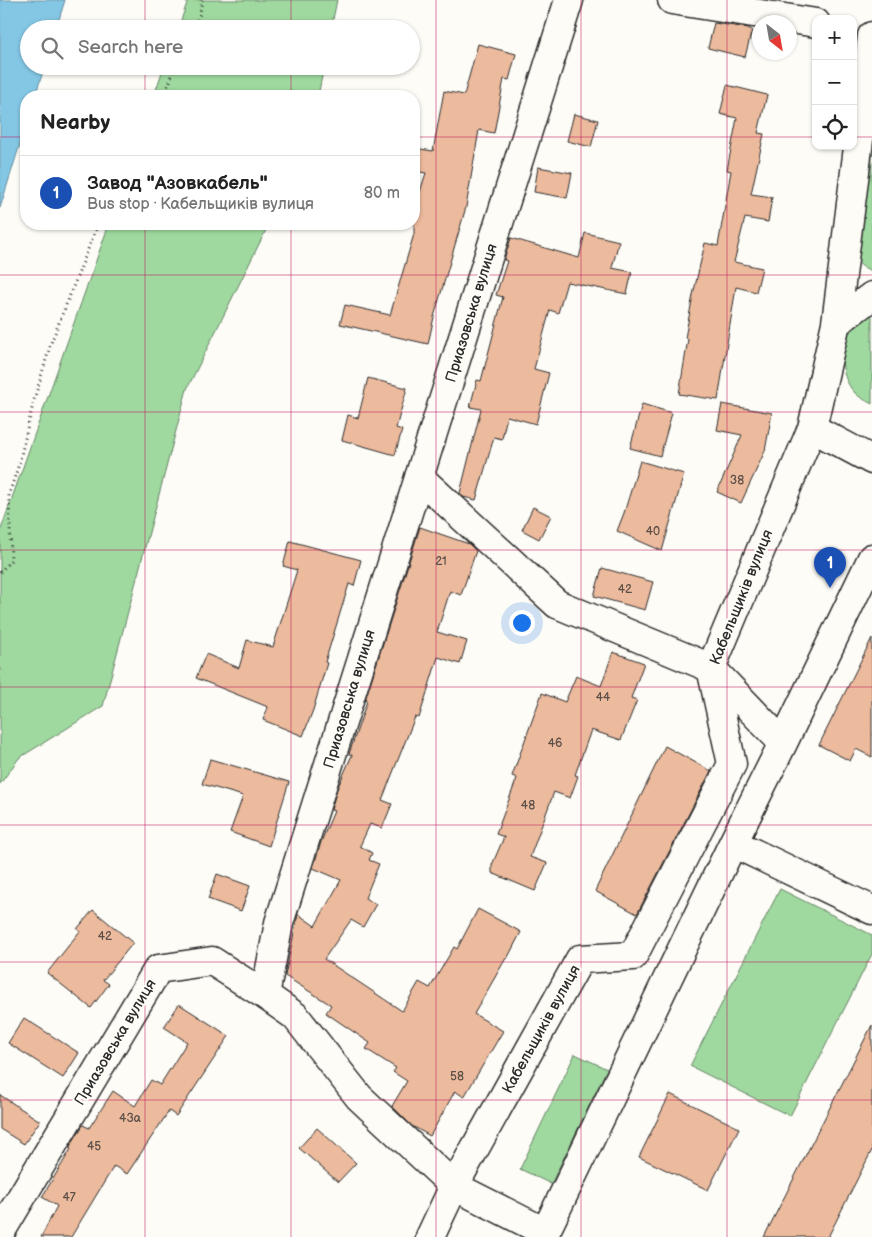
<!DOCTYPE html>
<meta charset="utf-8">
<style>
:root{--surface:#fff;--page:#f6f6f6;--text:#222;--muted:#767676;--line:#e0e0e0;--accent:#2b2b2b}
body{margin:0;font-family:"Balsamiq Sans",sans-serif;background:var(--page);color:var(--text)}
.controls{position:absolute;right:15px;top:15px;display:grid;overflow:hidden;border-radius:10px;box-shadow:0 1px 4px #0004}
.controls button{width:45px;height:45px;display:grid;place-items:center;padding:0;border:0;border-bottom:1px solid var(--line);background:var(--surface);color:var(--text);font:25px sans-serif}
.compass{position:absolute;left:752px;top:15px;width:45px;height:45px;border-radius:50%;background:var(--surface);box-shadow:0 1px 4px #0004;rotate:149deg}
.you{position:absolute;left:521px;top:622px;width:18px;height:18px;margin:-12px;border:4px solid #fff;border-radius:50%;background:#1a73e8;box-shadow:0 0 0 8px #1a73e833}
.badge{display:grid;place-items:center;width:32px;height:32px;border-radius:50%;background:var(--accent);color:#fff;font-size:16px;font-weight:700}
.pin{position:absolute;translate:-50% -41px;filter:drop-shadow(0 1px 2px #0008)}
.pin::after{content:'';position:absolute;top:26px;width:18px;height:15px;background:inherit;clip-path:polygon(0 0,100% 0,50% 100%)}
.list{margin:0;padding:0;list-style:none}
h2{display:flex;justify-content:space-between;align-items:center;height:65px;margin:0;padding:0 20px;font-size:21px}
h2 small{font-size:16px;font-weight:400;color:var(--muted)}
.list li{display:grid;grid-template-columns:32px 1fr auto;gap:15px;align-items:center;box-sizing:border-box;height:75px;padding:0 20px;border-top:1px solid var(--line)}
.list b{display:block;font-size:19px;white-space:nowrap}
.list p{margin:0;font-size:16px;white-space:nowrap;color:var(--muted)}
.list em{font-size:16px;font-style:normal;color:var(--muted)}
.icon{flex:none;width:28px;height:28px;fill:none;stroke:currentColor;stroke-width:2;stroke-linecap:round;stroke-linejoin:round}
.map{position:relative;flex:none;width:872px;height:1237px;overflow:hidden}
.search{position:absolute;background:var(--surface);box-shadow:0 1px 4px #0004;left:20px;top:20px;width:400px;height:55px;display:flex;align-items:center;gap:12px;box-sizing:border-box;padding:0 18px;border-radius:28px;color:var(--muted);font-size:19px}
.panel{position:absolute;background:var(--surface);box-shadow:0 1px 4px #0004;left:20px;top:90px;width:400px;height:140px;border-radius:20px}
.map>svg:first-child{display:block}
.green{fill:#9fd99f;stroke:#658265}
.water{fill:#84c7e5;stroke:#60899b}
.building{fill:#ecba9d;stroke:#2b2b2b}
.lines{fill:none;stroke-linecap:round;stroke-linejoin:round}
.minor-casing{stroke:#2b2b2b;stroke-width:31}
.path{stroke:#2b2b2b;stroke-width:3;stroke-dasharray:1 4;stroke-linecap:butt}
.minor{stroke:#fdfcf7;stroke-width:28}
.grid{fill:none;stroke:#c2185b;stroke-width:1;stroke-opacity:0.55}
.labels{text-anchor:middle;stroke-width:4.5;stroke-linejoin:round;paint-order:stroke}
.number-label{font-size:12px;fill:#5b4f48}
.street-label{font-size:15px;fill:#2b2b2b;stroke:#fdfcf7}
</style>
<div class="map">
<svg width="872" height="1237" viewBox="0 0 872 1237">
<rect width="100%" height="100%" fill="#fdfcf7"/>
<filter id="ink" filterUnits="userSpaceOnUse"><feTurbulence type="fractalNoise" baseFrequency=".02" numOctaves="2"/><feDisplacementMap in="SourceGraphic" scale="10" xChannelSelector="R" yChannelSelector="G"/><feConvolveMatrix kernelMatrix="1 2 1 2 8 2 1 2 1" color-interpolation-filters="sRGB"/></filter>
<g filter="url(#ink)">
<path class="green" d="M188 0H337L331 29H178Z
M164 66H324L318 96H154Z
M872 84V271L863 267 849 255Z
M109 224H269L187 389 103 706 19 758 0 784V532Z
M872 313V404C867 401 860 398 855 393 837 374 838 339 858 321 862 318 868 316 872 313Z
M780 889 872 935V954L790 1116 690 1066Z
M575 1054 607 1069 551 1184 520 1169Z"/>
<path class="water" d="M0 0H65L56 29H29V66H45L35 96H26V125L0 208Z"/>
<path class="building" d="M714 23 748 28 752 30 745 57 708 48Z
M478 44 516 54 509 80 504 79 494 133 479 130 466 207 434 317 428 344 340 324 345 305 390 315 414 234V210L426 173 414 171V148L433 151 444 91 464 95Z
M727 85 767 95 758 133 764 134 751 194 772 197 768 222 745 218 734 262 762 268 756 292 736 287 718 400 679 394 688 339 685 338 693 295 705 243 718 246 731 171 727 170 737 118 720 114Z
M574 114 598 120 591 147 567 141Z
M538 167 572 173 567 198 534 192Z
M585 233 619 241 612 268 632 272 627 294 567 282 558 313 550 310 534 369 549 373 536 424 507 416 502 439 494 437 476 500 463 497 460 493 481 409 470 407 477 380 481 381 503 297 496 295 507 261 504 260 511 238 579 258Z
M368 378 407 388 396 428 402 430 395 455 342 440 348 415 358 418Z
M642 404 672 413 660 456 630 448Z
M722 404 772 413 765 451 741 503 717 492 742 435 717 430Z
M640 461 684 474 662 551 617 531 624 513Z
M533 507 551 516 539 539 522 530Z
M420 527 469 544 476 551 461 595 450 591 437 632 467 641 460 664 438 657 419 718 415 717 382 800 392 804 382 828 370 824 360 846 372 853 369 860 379 864 365 898 376 904 363 927 351 920 324 959 402 1011 419 982 430 988 454 947 457 949 478 909 521 932 507 959 506 958 474 1014 503 1031 464 1097 455 1091 430 1136 412 1126 392 1106 407 1081 393 1072 396 1068 366 1049 370 1043 326 1013 331 1005 285 976 298 914 315 926 341 880 313 868 321 842 334 811 331 810 337 789 352 755 349 754 367 701 365 700Z
M290 541 361 560 354 586 349 584 325 662 327 663 313 710 303 736 263 720 268 707 196 678 206 654 239 668 247 640 273 647 297 570 283 566Z
M602 568 653 582 645 610 594 596Z
M872 638V757L856 749 850 761 819 745Z
M613 652 644 663 631 698 637 700 621 740 591 730 575 775 578 776 570 798 554 792 530 857 547 863 535 891 492 873V865L504 837 496 834 517 778 512 776 542 693 565 702 576 676 601 686Z
M665 746 711 771 637 914 595 891Z
M210 759 289 782 269 846 230 832 243 796 202 784Z
M217 874 250 886 241 911 208 899Z
M93 910 133 943 103 980 109 984 91 1008 47 973 80 931 77 929Z
M179 1004 229 1036 176 1116 169 1111 127 1174 114 1166 71 1237H41L57 1206 42 1197 71 1149 69 1148 83 1125 89 1128 113 1091 135 1106 151 1080 160 1085 187 1042 164 1027Z
M24 1018 79 1053 63 1078 8 1043Z
M872 1025V1150L828 1237H764Z
M670 1094 739 1128 708 1190 639 1157Z
M0 1095 40 1121 24 1144 0 1129Z
M317 1128 356 1163 338 1182 299 1148Z"/>
<g class="lines">
<g class="minor-casing">
<path id="minor" d="M672 0 816 23
M836 323 872 296
M812 428 872 460
M419 477 557 604 711 668 783 743
M733 843 872 910
M265 995 295 1016 359 1097 454 1186 545 1232
M0 1233 158 969 212 961 265 995 279 923 569 0
M430 1237 454 1186 580 959 633 956 732 764 711 668 812 428 836 323 872 36
M543 1237 733 843 783 743 872 558"/>
</g>
<path class="path" d="M193 29 200 14 202 0
M165 96 175 66
M0 572 11 560 9 494 19 464 34 400 51 343 98 224"/>
<use href="#minor" class="minor"/>
</g>
</g>
<path class="grid" d="M145 0V29M291 0V29M436 0V1237M581 0V1237M727 0V1237M145 66V96M291 66V96M0 137H26M414 137H816M853 137H872M145 224V1237M291 224V1237M0 275H872M0 412H872M0 550H872M0 687H872M0 825H872M0 962H872M0 1100H872"/>
<g class="labels">
<g class="number-label">
<text x="737" y="484">38</text>
<text x="653" y="535">40</text>
<text x="441" y="565">21</text>
<text x="625" y="593">42</text>
<text x="603" y="701">44</text>
<text x="555" y="747">46</text>
<text x="528" y="809">48</text>
<text x="105" y="940">42</text>
<text x="457" y="1080">58</text>
<text x="130" y="1122">43а</text>
<text x="94" y="1150">45</text>
<text x="69" y="1201">47</text>
</g>
<g class="street-label">
<text transform="translate(471 313) rotate(-73)" y="5">Приазовська вулиця</text>
<text transform="translate(741 597) rotate(-68)" y="5">Кабельщиків вулиця</text>
<text transform="translate(349 699) rotate(-73)" y="5">Приазовська вулиця</text>
<text transform="translate(541 1029) rotate(-61)" y="5">Кабельщиків вулиця</text>
<text transform="translate(115 1042) rotate(-59)" y="5">Приазовська вулиця</text>
</g>
</g>
</svg>
<div class="controls">
<button>+</button>
<button>−</button>
<button><svg class="icon" aria-label="locate" viewBox="0 0 24 24"><circle cx="12" cy="12" r="6"/><path d="M12 2v4M12 18v4M2 12h4M18 12h4"/></svg></button>
</div>
<svg class="compass" viewBox="-18 -18 36 36"><path d="M0-13l5 13h-10z" fill="#e53935"/><path d="M0 13l5-13h-10z" fill="#767676"/></svg>
<div class="you"></div>
<div class="pin badge" style="left:830px;top:588px;background:#1a4fb4">1</div>
<div class="search"><svg class="icon" aria-label="search" viewBox="0 0 24 24"><circle cx="10" cy="10" r="6"/><path d="M15 15l6 6"/></svg>Search here</div>
<section class="panel">
<h2>Nearby<small></small></h2>
<ul class="list">
<li><span class="badge" style="background:#1a4fb4">1</span><div><b>Завод &quot;Азовкабель&quot;</b><p>Bus stop · Кабельщиків вулиця</p></div><em>80 m</em></li>
</ul>
</section>
</div>
